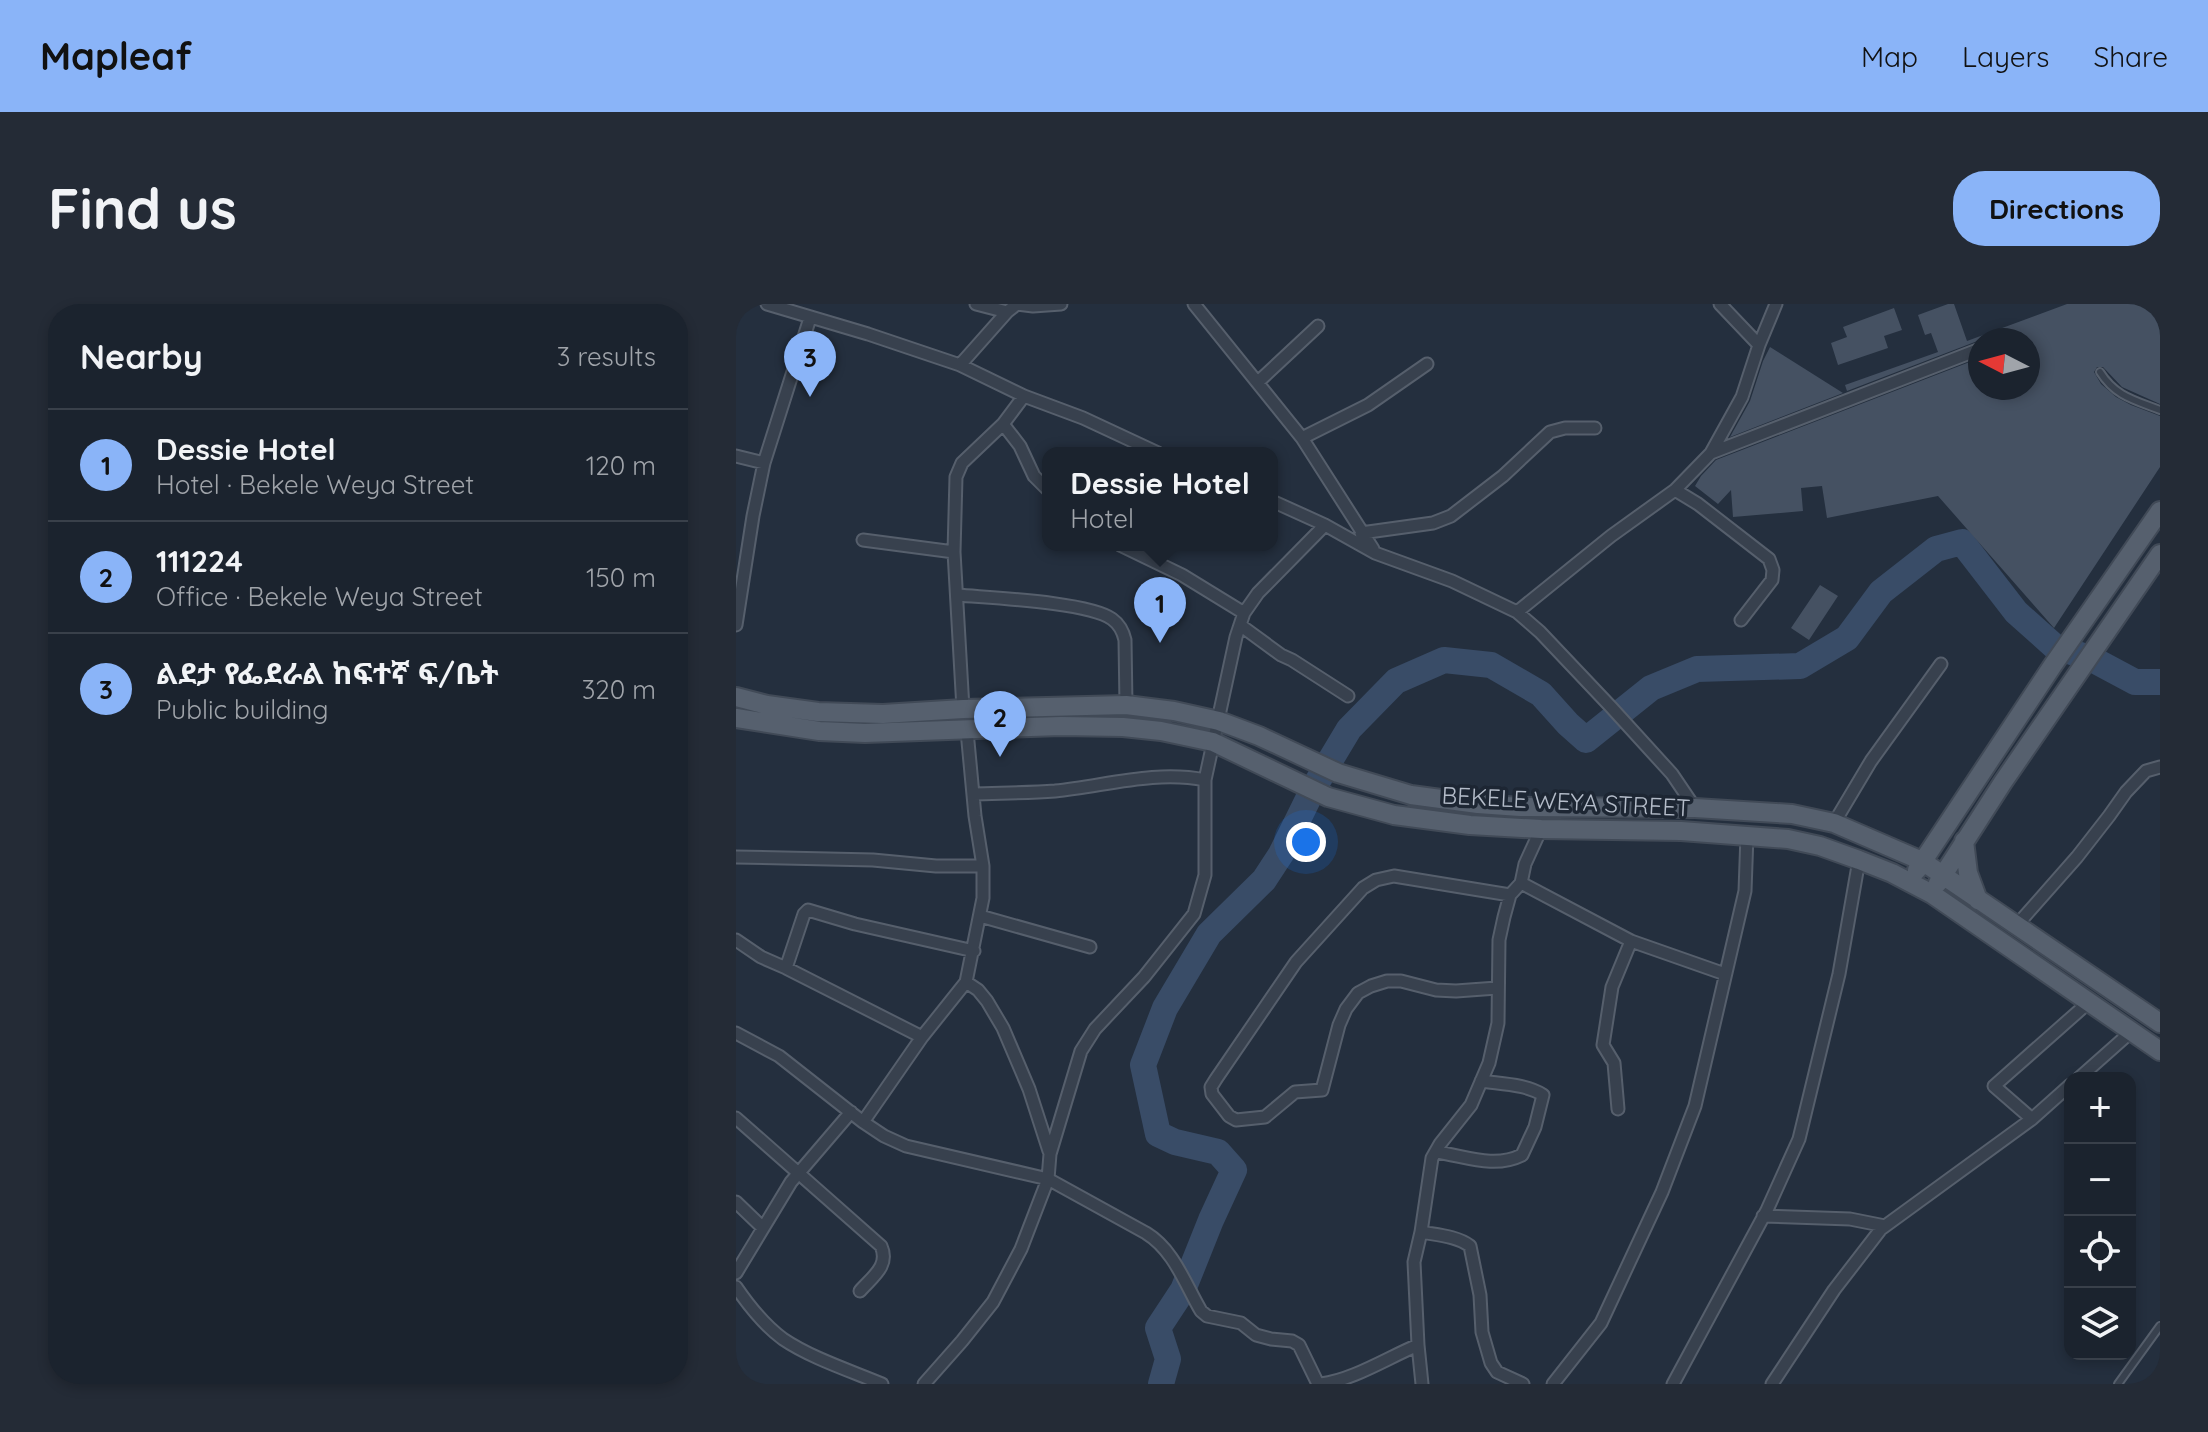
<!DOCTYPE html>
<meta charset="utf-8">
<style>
:root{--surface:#1b232e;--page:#242b36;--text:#f1f3f6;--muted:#a0a4aa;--line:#39404a;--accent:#8ab4f8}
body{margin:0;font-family:Quicksand,"Noto Sans Ethiopic",sans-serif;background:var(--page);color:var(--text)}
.controls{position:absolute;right:24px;bottom:24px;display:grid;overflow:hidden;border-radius:16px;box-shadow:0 4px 12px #0003}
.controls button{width:72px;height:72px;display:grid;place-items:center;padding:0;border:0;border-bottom:2px solid var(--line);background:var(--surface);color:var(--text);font:40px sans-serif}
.compass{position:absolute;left:1232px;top:24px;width:72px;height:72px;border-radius:50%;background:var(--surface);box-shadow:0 4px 12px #0003;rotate:276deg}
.you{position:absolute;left:570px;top:538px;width:28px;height:28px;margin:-20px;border:6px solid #fff;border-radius:50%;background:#1a73e8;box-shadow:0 0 0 12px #1a73e833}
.badge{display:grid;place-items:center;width:52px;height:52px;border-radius:50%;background:var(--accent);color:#111;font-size:26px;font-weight:700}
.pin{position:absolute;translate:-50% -66px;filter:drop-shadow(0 2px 4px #0008)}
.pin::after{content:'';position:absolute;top:42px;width:28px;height:24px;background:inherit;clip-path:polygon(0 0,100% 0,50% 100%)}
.popup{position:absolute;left:306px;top:143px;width:236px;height:104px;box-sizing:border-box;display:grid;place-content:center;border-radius:16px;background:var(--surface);filter:drop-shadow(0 2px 6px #0005);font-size:26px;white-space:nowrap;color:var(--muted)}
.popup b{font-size:30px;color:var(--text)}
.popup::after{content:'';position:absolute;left:50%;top:100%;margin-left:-16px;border:16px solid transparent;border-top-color:var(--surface)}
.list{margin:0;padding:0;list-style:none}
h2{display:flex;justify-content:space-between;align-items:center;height:104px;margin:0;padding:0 32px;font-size:34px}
h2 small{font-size:26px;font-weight:400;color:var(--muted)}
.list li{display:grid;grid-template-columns:52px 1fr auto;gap:24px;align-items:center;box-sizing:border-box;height:112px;padding:0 32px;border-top:2px solid var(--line)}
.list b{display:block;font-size:30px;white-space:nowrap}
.list p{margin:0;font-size:26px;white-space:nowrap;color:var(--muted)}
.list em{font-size:26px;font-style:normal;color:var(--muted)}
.icon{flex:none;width:44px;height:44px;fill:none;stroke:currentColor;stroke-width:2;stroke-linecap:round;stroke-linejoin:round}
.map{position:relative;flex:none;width:1424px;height:1080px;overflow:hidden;border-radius:32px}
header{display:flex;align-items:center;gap:48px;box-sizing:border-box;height:112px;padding:0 40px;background:var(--accent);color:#111}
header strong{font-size:38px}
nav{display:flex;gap:44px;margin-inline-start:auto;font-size:28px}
.intro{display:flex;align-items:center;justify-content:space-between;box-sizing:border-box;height:192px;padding:0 48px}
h1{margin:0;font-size:56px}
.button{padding:20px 36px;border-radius:32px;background:var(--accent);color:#111;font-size:28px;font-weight:700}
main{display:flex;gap:48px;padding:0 48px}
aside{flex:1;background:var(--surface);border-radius:32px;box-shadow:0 4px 12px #0003}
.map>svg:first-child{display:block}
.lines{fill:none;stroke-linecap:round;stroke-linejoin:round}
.river{stroke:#394c67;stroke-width:26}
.building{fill:#455162}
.lane-casing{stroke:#565f6c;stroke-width:10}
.street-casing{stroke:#565f6c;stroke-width:15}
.primary-casing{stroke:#414a57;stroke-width:22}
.lane{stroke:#38414e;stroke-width:6}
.street{stroke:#38414e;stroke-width:11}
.primary{stroke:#56606e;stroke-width:18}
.labels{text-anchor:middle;stroke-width:7;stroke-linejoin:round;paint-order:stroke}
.street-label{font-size:24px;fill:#b4bcc9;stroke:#1d2633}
</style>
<header>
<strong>Mapleaf</strong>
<nav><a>Map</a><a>Layers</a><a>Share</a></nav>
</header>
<div class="intro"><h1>Find us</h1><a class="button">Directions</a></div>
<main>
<aside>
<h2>Nearby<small>3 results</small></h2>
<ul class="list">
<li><span class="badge">1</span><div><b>Dessie Hotel</b><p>Hotel · Bekele Weya Street</p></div><em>120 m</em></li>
<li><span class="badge">2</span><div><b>111224</b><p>Office · Bekele Weya Street</p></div><em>150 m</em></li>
<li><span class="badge">3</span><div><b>ልደታ የፌደራል ከፍተኛ ፍ/ቤት</b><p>Public building</p></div><em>320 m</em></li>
</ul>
</aside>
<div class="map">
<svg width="1424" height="1080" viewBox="0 0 1424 1080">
<rect width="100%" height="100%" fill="#242f3e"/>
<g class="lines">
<path class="river" d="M425 1080 432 1055 422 1024 447 986 475 916 498 866 482 848 439 838 422 830 407 761 429 704 473 630 528 576 545 550 577 485 613 425 660 377 708 356 755 361 805 390 832 420 850 436 915 384 961 365 1064 362 1111 334 1145 288 1200 245 1226 238 1280 308 1318 342 1356 355 1399 378H1424"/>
</g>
<path class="building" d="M1212 0H1218L1231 37 1331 0H1424V100L1386 83 1367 63H1361L1358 68 1365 80 1380 93 1395 101 1424 112V163L1318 324 1202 192 1091 214 1086 182 1065 184 1067 207 997 213 995 186 982 200 959 182 965 172 980 156 1244 54V84H1292V36H1244L1111 87 1109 81 1202 48 1195 29 1189 31 1182 11Z
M1158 4 1166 26 1148 32 1152 44 1102 61 1095 39 1111 33 1107 23Z
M1034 43 1107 89 994 133 1014 97 1027 57Z
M1084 281 1102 292 1073 336 1055 324Z"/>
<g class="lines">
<g class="lane-casing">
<path id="lane" d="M1364 68C1379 92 1398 96 1424 106
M1382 1080 1424 1022"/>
</g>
<g class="street-casing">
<path id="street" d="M31 0 132 30 224 61 288 92 347 114 422 149
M240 0 271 8
M458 0 566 134 637 245
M1023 41 1040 0
M224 61 271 8 281 0 297 2 325 0
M522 78 582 22
M267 120 284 142 298 172 312 186
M566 134 632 101 691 60
M975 149 1244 45
M0 152 28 159
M939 186 962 200 1033 255 1037 266 1036 276 1005 316
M536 197 589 221 639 249 716 277 781 308 804 328 875 403 936 470 959 504
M625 229 697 219 715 212 767 172 814 128 829 124H859
M127 236 218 248
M384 241 446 271 508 309
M222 291C255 294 352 298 376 315 383 320 387 327 389 336L390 401
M781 308 875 232 939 186 975 149 1006 93 1023 41 984 0
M0 321 17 212 28 159 74 14
M504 321 545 351 556 356 612 392
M227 405 218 248 220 173 226 159 267 120 288 92
M237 490C264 489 292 489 319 487 369 482 419 466 469 476
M1098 519 1135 457 1205 360
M0 553 137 556 200 562H247
M785 579 895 637 876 683 867 741 878 759 882 805
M244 612 354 643
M1281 621 1341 553 1373 512 1390 488 1410 467 1424 463
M0 636 25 653 50 664 186 733
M895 637 989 670
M50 664 68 610 72 606 119 620 238 647
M230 678 242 686 251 697 267 724 293 785 313 847
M761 684 720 687 700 686 665 677H651L635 682 622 689 610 705 603 721 586 786 559 788 529 813 500 816 493 812 476 790 475 783 480 775 560 658 627 584 640 576 658 572 774 591
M0 729 43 752 127 818 148 832 170 842 312 875 410 929C438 946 449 980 465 1007L471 1012 505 1019 520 1031 535 1035 556 1037 563 1041 582 1080
M1343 774 1396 727
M0 814 145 942C154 962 136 973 124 987
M1296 815 1258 782 1353 698
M127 818 186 733 230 678 247 594V562L239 512 231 427
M700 848C729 852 758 865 786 851L799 823 807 791C790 780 765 780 745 777
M0 898 27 924
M1027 912 1114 915 1149 922
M685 928C701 931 721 932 734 942L744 991 746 1028 755 1059 761 1068 787 1080
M0 969 55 878 115 808
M0 983C13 1002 28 1021 47 1035 75 1054 115 1067 146 1080
M188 1080 226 1037 257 998 285 945 312 875 314 850 345 747 359 725 408 673 458 610 469 571V476L500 333 508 309 522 289 589 221
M585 1080C617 1076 651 1054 682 1041
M686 1080 682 1041 678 958 685 928 696 854 704 840 735 801 753 759 762 719 763 636 768 613 774 591 785 579 789 560 805 525
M817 1080 865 1019 926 888 959 802 1009 587 1011 531
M937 1080 1031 906 1063 835 1103 670 1123 556
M1036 1080 1098 986 1145 925 1296 815 1334 781"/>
</g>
<g class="primary-casing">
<path id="primary" d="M0 393 31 401 82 408 147 410 227 405 390 401 438 407 483 417 523 432 602 469 675 491 742 500 784 503 959 504 1056 510 1098 519 1186 557 1424 719
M0 414 83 427 129 429 325 422 387 423 425 427 477 438 592 493 658 511 734 521 805 525 945 527 1052 535 1084 542 1123 556 1156 569 1196 590 1424 747
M1228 537 1232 569 1242 596
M1181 566 1317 361 1424 207
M1202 579 1267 478 1424 250"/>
</g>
<use href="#lane" class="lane"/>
<use href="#street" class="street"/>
<use href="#primary" class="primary"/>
</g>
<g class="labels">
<g class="street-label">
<text transform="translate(830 498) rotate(3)" y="8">BEKELE WEYA STREET</text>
</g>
</g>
</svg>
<div class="controls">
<button>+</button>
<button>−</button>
<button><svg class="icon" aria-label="locate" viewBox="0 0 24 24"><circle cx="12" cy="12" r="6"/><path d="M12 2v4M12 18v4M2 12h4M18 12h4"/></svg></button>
<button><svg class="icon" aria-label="layers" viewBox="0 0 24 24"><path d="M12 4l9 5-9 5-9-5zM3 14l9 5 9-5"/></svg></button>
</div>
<svg class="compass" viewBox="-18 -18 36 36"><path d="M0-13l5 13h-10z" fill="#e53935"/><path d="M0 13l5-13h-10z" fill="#a0a4aa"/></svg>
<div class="you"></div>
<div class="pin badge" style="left:424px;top:339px">1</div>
<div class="popup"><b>Dessie Hotel</b>Hotel</div>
<div class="pin badge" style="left:264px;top:453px">2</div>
<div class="pin badge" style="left:74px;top:93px">3</div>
</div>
</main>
